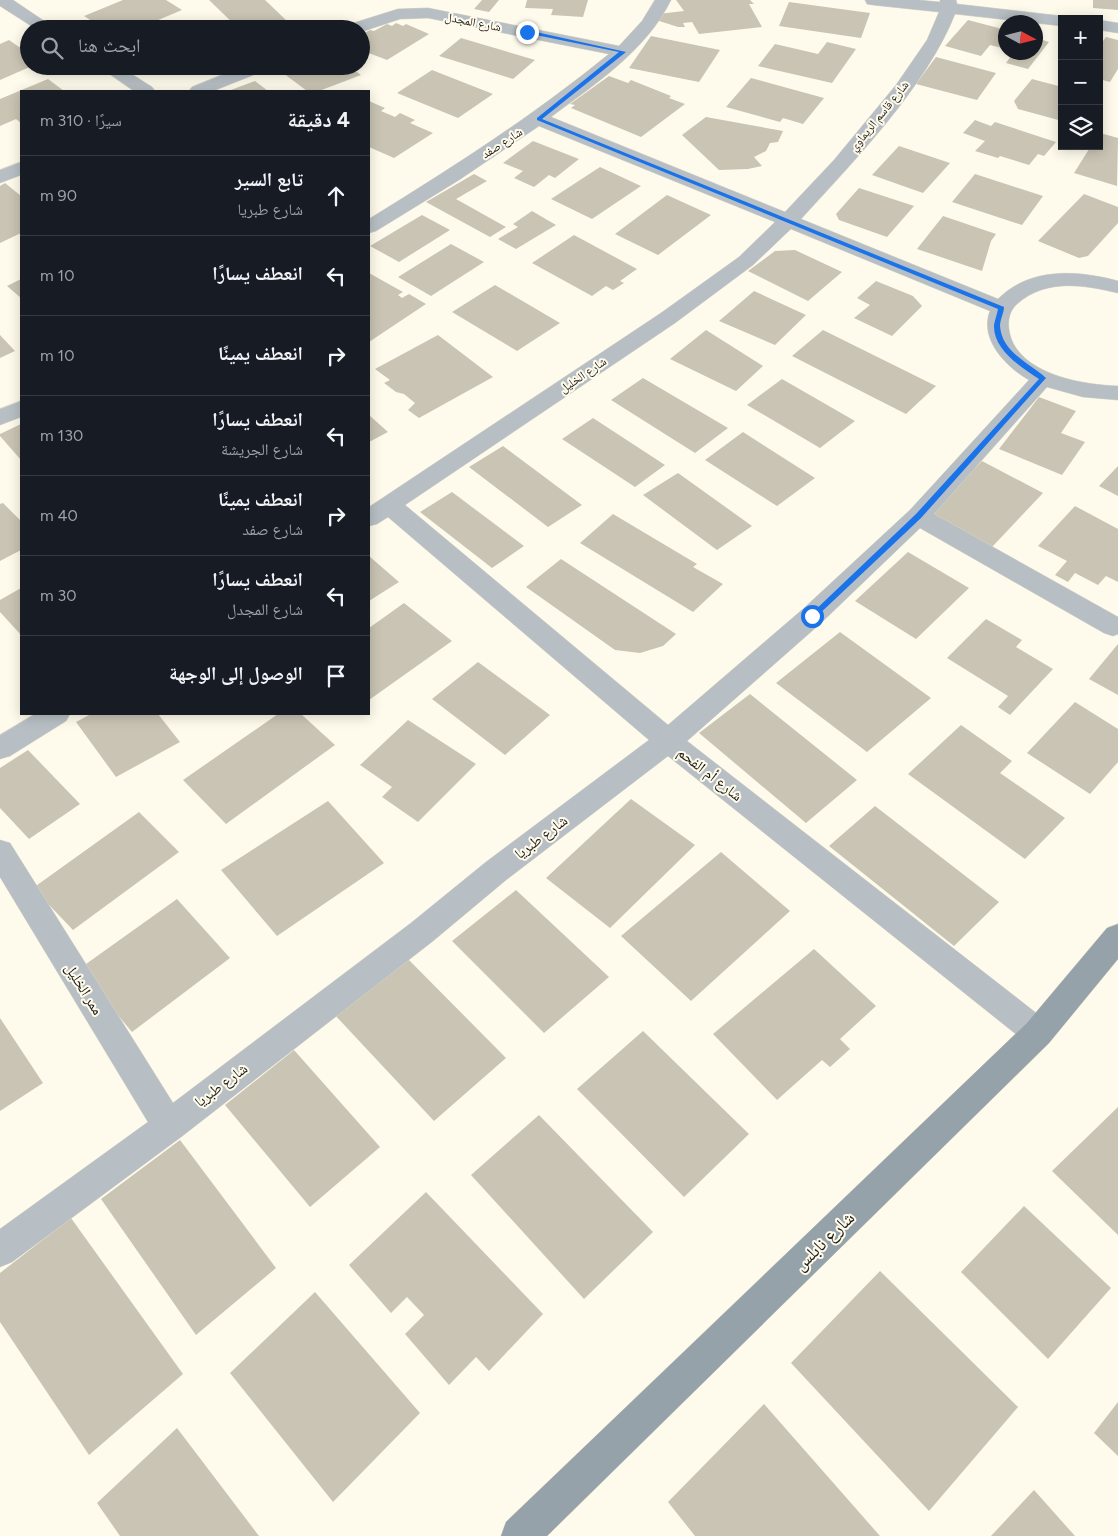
<!DOCTYPE html>
<html lang="ar">
<meta charset="utf-8">
<style>
:root{--surface:#171b24;--page:#242831;--text:#f1f3f6;--muted:#9ea1a6;--line:#363941}
body{margin:0;font-family:Figtree,"Noto Naskh Arabic",sans-serif;background:var(--page);color:var(--text);direction:rtl}
.controls{position:absolute;right:15px;top:15px;display:grid;overflow:hidden;border-radius:0px;box-shadow:0 2px 12px #0003}
.controls button{width:45px;height:45px;display:grid;place-items:center;padding:0;border:0;border-bottom:1px solid var(--line);background:var(--surface);color:var(--text);font:25px sans-serif}
.compass{position:absolute;left:998px;top:15px;width:45px;height:45px;border-radius:50%;background:var(--surface);box-shadow:0 2px 12px #0003;rotate:97deg}
.stop{position:absolute;width:15px;height:15px;margin:-11px;border:4px solid #1a73e8;border-radius:50%;background:#fff}
.stop.end{background:#1a73e8;border-color:#fff;box-shadow:0 1px 5px #0008}
.list{margin:0;padding:0;list-style:none}
h2{display:flex;justify-content:space-between;align-items:center;height:65px;margin:0;padding:0 20px;font-size:21px}
h2 small{font-size:16px;font-weight:400;color:var(--muted)}
.list li{display:grid;grid-template-columns:32px 1fr auto;gap:15px;align-items:center;box-sizing:border-box;height:80px;padding:0 20px;border-top:1px solid var(--line)}
.list b{display:block;font-size:19px;white-space:nowrap}
.list p{margin:0;font-size:16px;white-space:nowrap;color:var(--muted)}
.list em{font-size:16px;font-style:normal;color:var(--muted)}
.icon{flex:none;width:28px;height:28px;fill:none;stroke:currentColor;stroke-width:2;stroke-linecap:round;stroke-linejoin:round}
.map{position:relative;flex:none;width:1118px;height:1536px;overflow:hidden;direction:ltr}
.search{position:absolute;background:var(--surface);box-shadow:0 2px 12px #0003;left:20px;top:20px;width:350px;height:55px;display:flex;align-items:center;gap:12px;box-sizing:border-box;padding:0 18px;border-radius:28px;color:var(--muted);font-size:19px}
.panel{position:absolute;background:var(--surface);box-shadow:0 2px 12px #0003;left:20px;top:90px;width:350px;height:625px;border-radius:0px;direction:rtl}
.map>svg:first-child{display:block}
.building{fill:#c9c4b3}
.lines{fill:none;stroke-linecap:round;stroke-linejoin:round}
.street-casing{stroke:#dbd7c9;stroke-width:1}
.secondary-casing{stroke:#dbd7c9;stroke-width:1}
.street{fill:#b7bfc4;fill-rule:evenodd}
.secondary{fill:#96a2a9;fill-rule:evenodd}
.route{fill:#1a73e8}
.labels{text-anchor:middle;stroke-width:4;stroke-linejoin:round;paint-order:stroke}
.far-street-label{font-size:12px;fill:#1d1b14;stroke:#fffbec}
.street-label{font-size:15px;fill:#1d1b14;stroke:#fffbec}
.near-street-label{font-size:18px;fill:#1d1b14;stroke:#fffbec}
</style>
<div class="map">
<svg width="1118" height="1536" viewBox="0 0 1118 1536">
<rect width="100%" height="100%" fill="#fffbec"/>
<path class="building" d="M123 0H166L182 10 137 29H123L115 24 104 29 84 16Z
M209 0H265L287 21 261 29H239Z
M482 0H499L489 12 474 9Z
M527 0H588L583 17 551 15 553 9 525 8Z
M676 0H750L754 4H749L762 27 699 34 692 22 683 23 685 27H678L656 20 658 14 684 11Z
M1093 0H1118V10L1093 8Z
M789 2 870 13 861 38 779 26Z
M968 20 1006 30V49L990 45 981 56 945 46Z
M396 23 403 26 406 24 429 34 387 60 361 50V35L370 30 374 31 387 24 392 26Z
M651 36 720 50 699 82 629 68Z
M1106 37 1118 40V69L1110 82 1099 79V40L1103 41Z
M461 38 535 60 513 79 439 56Z
M1036 38 1049 42 1028 69 1006 63 1014 52H1036Z
M9 40 29 54V66H32L0 80V44Z
M827 42 856 49 832 83 758 66 775 44 818 54Z
M936 57 996 73 977 100 916 84Z
M289 66H349L361 75 319 91H307L279 70Z
M432 70 493 94 458 118 397 93Z
M609 76 628 83 631 80 671 96 669 98 685 104 641 137 571 108 575 105 570 104Z
M751 78 824 98 803 124 783 118 780 122 726 107Z
M48 79 64 91H21V123L16 119 0 126V99Z
M1032 79 1062 87V121L1018 109 1014 101Z
M255 81 268 91H228Z
M369 101 385 108 381 111 395 117 400 113 415 120 410 123 433 133 394 158 369 147Z
M706 117 783 131 778 142 770 143 766 151 754 157 762 166 748 169 719 170 682 135Z
M975 120 991 126 995 122 1056 142 1044 156 1038 154 1029 165 1000 156 998 158 975 151 985 141 963 133Z
M1100 133 1118 138 1117 186 1074 173 1091 146H1099Z
M533 141 579 159 555 178 549 175 534 187 514 178 523 171 503 163Z
M899 146 950 163 923 193 872 175Z
M600 167 641 186 592 219 551 199Z
M474 174 487 181 456 199 506 227 490 237 426 202Z
M975 174 1043 196 1022 225 952 202Z
M5 183 21 196V233L0 243V186Z
M859 188 914 206 887 237 839 220 836 214Z
M1084 194 1118 207V223L1088 256 1079 258 1038 241Z
M667 195 711 215 658 255 615 234Z
M532 211 556 225 516 249 498 239 518 227 513 224Z
M422 215 450 230 399 262 370 246Z
M943 216 996 234 991 241 982 271 917 249Z
M574 235 637 269 620 281 624 283 613 290 606 286 592 296 532 263Z
M451 244 484 262 431 296 398 277Z
M795 250 842 272 808 301 748 271 775 251Z
M369 273 403 292 398 295 402 298 409 294 426 304 369 342Z
M21 279V298L7 286Z
M876 281 913 296 922 306 892 336 854 318 870 305 857 298Z
M495 285 560 323 517 351 452 312Z
M754 291 806 315 775 345 719 321Z
M706 330 763 366 736 391 670 359Z
M823 330 936 386 906 414 792 356Z
M0 335 15 351 0 358Z
M438 335 493 377 419 418 408 410 415 403 404 394 396 392 384 383 390 380 375 369Z
M643 378 728 428 695 453 611 400Z
M782 379 855 421 820 448 747 405Z
M1039 397 1076 411 1061 433 1085 442 1062 475 999 449Z
M369 415 388 432 369 442Z
M593 418 665 465 635 487 562 439Z
M21 424V460L0 436V434Z
M743 432 815 478 777 506 705 460Z
M503 446 582 505 548 527 469 467Z
M982 461 1043 493 992 547 929 513Z
M1118 466V496L1099 486Z
M678 473 752 526 717 550 643 495Z
M452 492 524 546 492 568 420 512Z
M3 503 21 521V550L0 561V504Z
M1075 506 1118 529V582L1106 576 1098 585 1075 573 1068 582 1055 575 1067 561 1038 546Z
M613 514 697 564 693 567 723 584 693 612 580 543Z
M908 552 969 588 916 639 855 601Z
M369 556 399 582 369 601Z
M561 559 676 634 663 646 640 653 615 650 526 587Z
M21 588V635L0 612V600Z
M404 603 452 641 369 700V628Z
M986 619 1022 640 1016 647 1053 669 1010 715 998 707 1008 696 947 658Z
M840 632 931 698 867 752 776 683Z
M1118 644V695L1089 679Z
M478 662 550 715 505 755 432 699Z
M750 694 857 780 806 823 699 733Z
M1075 702 1118 729V762L1090 794 1027 753Z
M91 714H158L180 742 116 777 76 722Z
M278 714H301L335 745 226 824 183 780Z
M408 720 476 764 418 822 382 797 392 787 360 765Z
M961 725 1012 761 1000 773 1065 818 1025 859 908 774Z
M28 750 80 804 29 839 0 808V768Z
M631 799 695 845 610 928 546 878Z
M328 801 384 863 277 936 221 870Z
M875 806 999 902 954 946 829 846Z
M139 812 179 852 73 930 33 888Z
M721 852 790 911 691 1001 621 936Z
M516 890 609 977 544 1033 452 941Z
M177 899 230 958 132 1032 79 969Z
M814 949 876 1006 840 1039 850 1049 830 1067 822 1060 777 1100 713 1034Z
M405 956 506 1058 434 1121 333 1013Z
M0 1018 43 1083 0 1111Z
M643 1031 749 1134 684 1197 577 1089Z
M294 1050 380 1147 310 1207 225 1105Z
M1118 1107V1235L1052 1171Z
M539 1115 653 1232 584 1299 471 1175Z
M180 1140 276 1268 196 1335 101 1199Z
M426 1192 543 1314 489 1371 476 1357 449 1385 405 1334 424 1315 407 1297 391 1313 349 1265Z
M1024 1206 1111 1288 1048 1359 961 1272Z
M71 1218 183 1374 89 1455 0 1322V1273Z
M880 1271 1018 1407 929 1511 791 1363Z
M315 1292 420 1413 333 1502 230 1373Z
M1118 1402V1456L1094 1433Z
M764 1404 880 1536H695L668 1502Z
M177 1428 259 1536H120L97 1503Z
M1034 1490 1075 1536H991Z"/>
<g class="lines">
<g class="street-casing">
<path id="street" d="M0 0H13L56 29H36L0 6Z
M655 0H671C646 51 595 84 551 117L785 212 834 160 896 85 927 40 939 12 873 5 867 4 865 0H918L940 2V0H956L957 4 1062 16 1069 19H1062V26L955 14C926 87 854 161 801 219L998 299C1030 267 1077 270 1118 281V293C1084 285 1046 278 1017 304 1006 314 1007 330 1013 343 1030 376 1085 385 1118 386V400L1083 397 1047 387 934 514 1118 617V634L1113 636 1104 633 920 528 821 623 687 741 1049 1023 1054 1033 1049 1043 1038 1047 1027 1043 668 756 506 880 433 941 181 1137 12 1262 0 1267V1229L148 1122 0 877V840L10 843 173 1103 411 923 486 862 649 740 388 517 377 524 369 526V507L661 313 739 257 775 222 539 126 459 180 376 231 369 233V219C452 168 533 116 609 54L428 18 400 19 361 32V29H345L347 25 398 9 428 8 619 46 642 21ZM791 229 990 311C979 339 1006 367 1029 380L910 510 803 609 668 725 405 505 675 323 753 265Z
M1099 20 1118 23V33L1099 30Z
M98 66H119L152 87 155 91H134Z
M244 66H269L266 70 213 91H189L192 87Z
M21 162V175L0 183V170Z
M21 401V417L0 425V409Z
M35 714H70L66 721 10 756 0 759V735Z"/>
</g>
<g class="secondary-casing">
<path id="secondary" d="M1118 924V959L1049 1043 547 1536H501L506 1522 1027 1023 1107 928Z"/>
</g>
<use href="#street" class="street"/>
<use href="#secondary" class="secondary"/>
</g>
<path class="route" d="M527 30 626 52 542 119 1004 307C1004 313 1000 319 1000 326 1002 353 1030 363 1046 378L921 518 815 618H810L809 616 916 514 1039 379C1021 367 993 350 994 325 995 320 997 314 998 309L537 120V118L619 52 526 33Z"/>
<g class="labels">
<g class="far-street-label">
<text transform="translate(473 22) rotate(11)" y="4">شارع المجدل</text>
<text transform="translate(879 116) rotate(-51)" y="4">شارع قاسم الريماوي</text>
<text transform="translate(502 143) rotate(-33)" y="4">شارع صفد</text>
<text transform="translate(583 375) rotate(-34)" y="4">شارع الخليل</text>
</g>
<g class="street-label">
<text transform="translate(710 774) rotate(38)" y="5">شارع أم الفحم</text>
<text transform="translate(541 837) rotate(-37)" y="5">شارع طبريا</text>
<text transform="translate(84 989) rotate(58)" y="5">ممر الخليل</text>
<text transform="translate(221 1085) rotate(-37)" y="5">شارع طبريا</text>
</g>
<g class="near-street-label">
<text transform="translate(824 1241) rotate(-44)" y="6">شارع نابلس</text>
</g>
</g>
</svg>
<div class="controls">
<button>+</button>
<button>−</button>
<button><svg class="icon" aria-label="layers" viewBox="0 0 24 24"><path d="M12 4l9 5-9 5-9-5zM3 14l9 5 9-5"/></svg></button>
</div>
<svg class="compass" viewBox="-18 -18 36 36"><path d="M0-13l5 13h-10z" fill="#e53935"/><path d="M0 13l5-13h-10z" fill="#9ea1a6"/></svg>
<div class="stop" style="left:812px;top:616px"></div>
<div class="stop end" style="left:527px;top:32px"></div>
<div class="search"><svg class="icon" aria-label="search" viewBox="0 0 24 24"><circle cx="10" cy="10" r="6"/><path d="M15 15l6 6"/></svg>ابحث هنا</div>
<section class="panel">
<h2>4 دقيقة<small>سيرًا · 310 m</small></h2>
<ul class="list">
<li><svg class="icon" aria-label="ahead" viewBox="0 0 24 24"><path d="M12 20V5M6 11l6-6 6 6"/></svg><div><b>تابع السير</b><p>شارع طبريا</p></div><em>90 m</em></li>
<li><svg class="icon" aria-label="left" viewBox="0 0 24 24"><path d="M17 20v-9H6M10 6l-5 5 5 5"/></svg><div><b>انعطف يسارًا</b></div><em>10 m</em></li>
<li><svg class="icon" aria-label="right" viewBox="0 0 24 24"><path d="M7 20v-9h11M14 6l5 5-5 5"/></svg><div><b>انعطف يمينًا</b></div><em>10 m</em></li>
<li><svg class="icon" aria-label="left" viewBox="0 0 24 24"><path d="M17 20v-9H6M10 6l-5 5 5 5"/></svg><div><b>انعطف يسارًا</b><p>شارع الجريشة</p></div><em>130 m</em></li>
<li><svg class="icon" aria-label="right" viewBox="0 0 24 24"><path d="M7 20v-9h11M14 6l5 5-5 5"/></svg><div><b>انعطف يمينًا</b><p>شارع صفد</p></div><em>40 m</em></li>
<li><svg class="icon" aria-label="left" viewBox="0 0 24 24"><path d="M17 20v-9H6M10 6l-5 5 5 5"/></svg><div><b>انعطف يسارًا</b><p>شارع المجدل</p></div><em>30 m</em></li>
<li><svg class="icon" aria-label="arrive" viewBox="0 0 24 24"><path d="M6 21V4h12l-3 4 3 4H6"/></svg><div><b>الوصول إلى الوجهة</b></div></li>
</ul>
</section>
</div>
